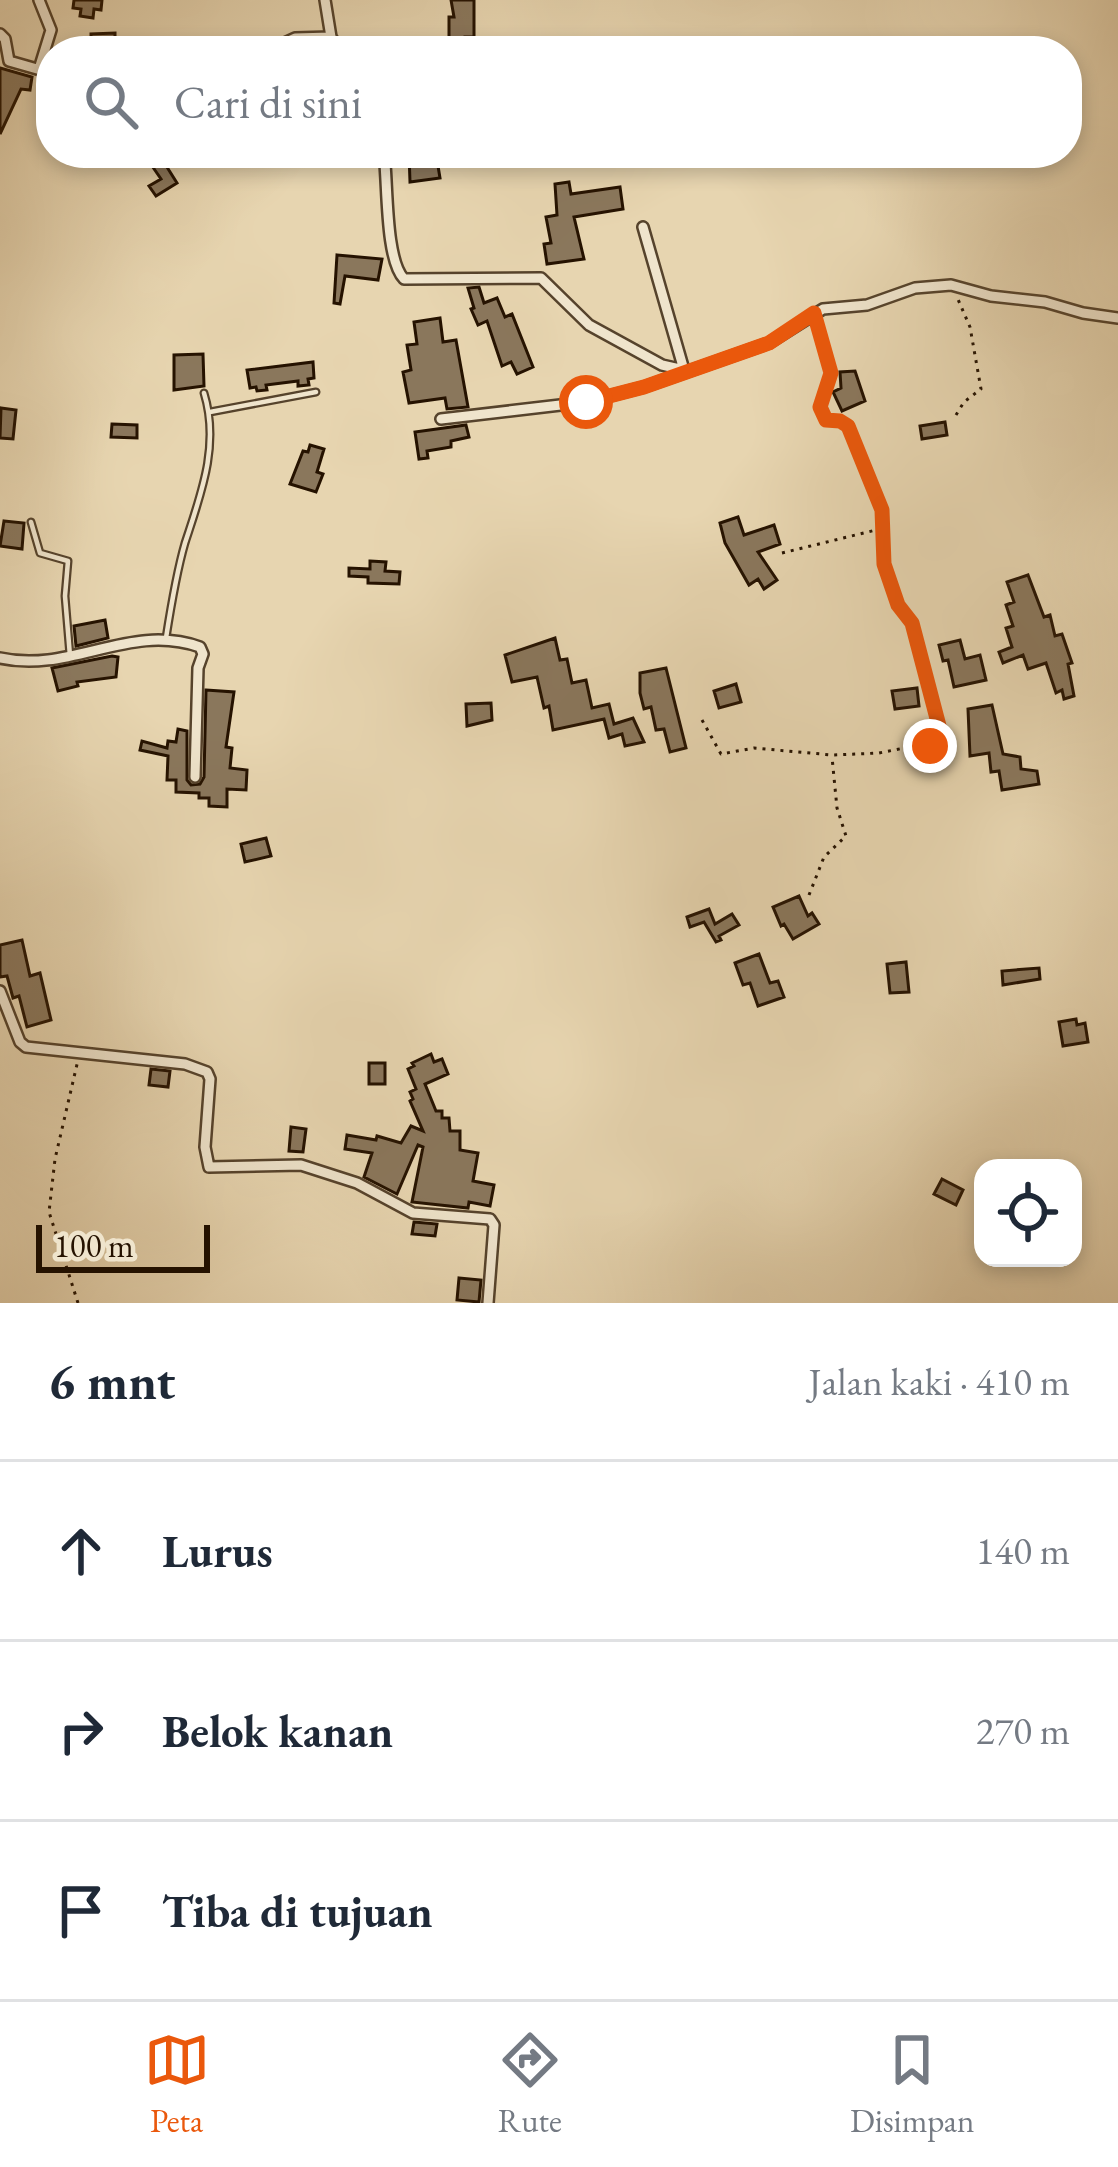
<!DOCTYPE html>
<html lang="id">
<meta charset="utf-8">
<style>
:root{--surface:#fff;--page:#f6f6f7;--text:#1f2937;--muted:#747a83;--line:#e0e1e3;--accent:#ea580c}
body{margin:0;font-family:"EB Garamond",serif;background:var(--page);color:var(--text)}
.controls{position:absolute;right:36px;bottom:36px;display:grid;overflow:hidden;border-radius:24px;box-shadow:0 6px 18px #0003}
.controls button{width:108px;height:108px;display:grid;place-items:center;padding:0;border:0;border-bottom:3px solid var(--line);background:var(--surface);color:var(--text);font:60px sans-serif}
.scale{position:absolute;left:36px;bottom:30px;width:174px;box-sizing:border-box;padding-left:12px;border:6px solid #251200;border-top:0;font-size:33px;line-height:42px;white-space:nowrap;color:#251200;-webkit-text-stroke:9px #efe4cc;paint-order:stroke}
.stop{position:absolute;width:36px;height:36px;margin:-27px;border:9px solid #ea580c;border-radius:50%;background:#fff}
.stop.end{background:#ea580c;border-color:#fff;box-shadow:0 3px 12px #0008}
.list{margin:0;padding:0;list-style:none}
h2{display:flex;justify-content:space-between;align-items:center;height:156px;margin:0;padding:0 48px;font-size:51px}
h2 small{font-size:39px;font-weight:400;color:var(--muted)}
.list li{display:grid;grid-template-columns:78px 1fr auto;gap:36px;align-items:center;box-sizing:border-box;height:180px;padding:0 48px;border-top:3px solid var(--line)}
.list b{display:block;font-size:45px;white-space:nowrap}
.list em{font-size:39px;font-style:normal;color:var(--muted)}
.icon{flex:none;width:66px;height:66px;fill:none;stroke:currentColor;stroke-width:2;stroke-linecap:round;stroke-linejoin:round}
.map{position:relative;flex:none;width:1118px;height:1303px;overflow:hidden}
.search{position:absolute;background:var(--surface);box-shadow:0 6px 18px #0003;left:36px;right:36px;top:36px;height:132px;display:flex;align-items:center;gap:30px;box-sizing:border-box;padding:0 42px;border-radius:48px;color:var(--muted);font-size:45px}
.sheet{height:696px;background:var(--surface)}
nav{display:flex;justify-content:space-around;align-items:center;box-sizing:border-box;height:168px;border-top:3px solid var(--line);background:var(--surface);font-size:33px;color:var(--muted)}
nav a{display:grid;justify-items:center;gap:6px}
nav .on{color:var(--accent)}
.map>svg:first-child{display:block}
.building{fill:#8a775c;stroke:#251200;stroke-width:3}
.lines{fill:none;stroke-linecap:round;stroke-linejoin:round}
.service-casing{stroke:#56432c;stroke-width:9}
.minor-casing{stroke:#56432c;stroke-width:14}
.path{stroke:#251200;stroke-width:3;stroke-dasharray:3 6;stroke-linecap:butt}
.service{stroke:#efe4cc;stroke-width:4.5}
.minor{stroke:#efe4cc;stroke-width:9}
.route{stroke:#ea580c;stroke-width:15}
</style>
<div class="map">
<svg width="1118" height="1303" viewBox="0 0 1118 1303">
<rect width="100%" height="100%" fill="#e7d5b0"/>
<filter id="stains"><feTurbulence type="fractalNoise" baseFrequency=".00167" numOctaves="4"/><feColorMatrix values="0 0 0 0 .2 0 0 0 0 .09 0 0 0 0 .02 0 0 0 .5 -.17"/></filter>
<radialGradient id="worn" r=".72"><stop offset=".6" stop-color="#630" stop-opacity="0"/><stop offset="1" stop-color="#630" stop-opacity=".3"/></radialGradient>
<path class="building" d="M74 0H102L101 10 94 9 93 18 80 16 81 9 73 8Z
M451 0H474V37H465V41H449V17H454Z
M115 33V51H91V34Z
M0 68 32 77 30 90 21 89 0 134Z
M409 153H430L431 161 437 160 440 178 410 182Z
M160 156 177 183 156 196 149 186 161 179 150 163Z
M569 182 571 194 620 187 623 209 574 217 584 259 547 264 544 244 551 243 546 217 557 215 555 184Z
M337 255 382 259 378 280 345 276 340 304 334 303Z
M479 287 484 303 497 298 505 317 512 314 533 367 517 374 511 362 502 366 487 321 478 325 471 309 474 308 468 288Z
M440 318 443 342 456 340 468 407 447 409 445 398 409 403 403 372 411 370 407 345 417 344 414 322Z
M203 354 204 386 174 390V355Z
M313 362 314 378 308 379 309 385 298 386V381L266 385 267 390 257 391 256 387 250 388 247 370Z
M855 371 865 401 842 411 833 392 841 388 840 372Z
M1 408 16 410 13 439 0 438Z
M945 422 947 435 922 439 920 426Z
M112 424 137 425V438L111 437Z
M466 425 469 437 451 441V447L427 451 428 458 419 459 415 432Z
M310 445 324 449 317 472 323 474 316 492 290 484 303 451 308 452Z
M738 517 744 535 774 525 780 544 758 552 777 580 764 589 758 579 749 585 725 543 720 523Z
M4 521 24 523 22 549 0 546Z
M370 561 386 562 385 571 400 572 399 584 368 583V577L349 576V568L370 569Z
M1028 575 1044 617 1050 615 1055 636 1062 634 1072 663 1068 664 1074 696 1064 699 1062 690 1056 693 1046 663 1028 669 1023 655 1003 663 999 652 1012 647 1006 628 1013 626 1006 605 1014 602 1007 582Z
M105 620 108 638 76 646 74 626Z
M555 638 560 660 567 659 572 683 586 680 592 708 609 704 614 724 633 718 644 742 625 746 622 734 609 738 604 719 553 730 549 706 544 708 537 677 512 682 505 655Z
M960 640 965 659 980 655 986 680 954 687 948 660 943 661 939 645Z
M112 656 118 657 116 677 77 682 78 686 58 691 52 668Z
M666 668 686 748 670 752 664 729 656 730 651 707 644 709 640 693V673Z
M736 684 741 702 719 708 714 691Z
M917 688 919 706 895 709 892 691Z
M206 690 234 692 226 747 232 748 230 768 247 770 246 790 227 789V807L209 806V798H199V793L176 792V780H167L168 756 140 750 142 741 167 748 168 741 176 742 178 729 187 731V780L191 785 200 784 204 777Z
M491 703 492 720 467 726 466 704Z
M992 705 1003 754 1020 757 1021 769 1037 771 1039 784 1002 790 999 771 991 772 989 753 970 756 968 709Z
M266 838 271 856 245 862 241 844Z
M799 896 808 916 812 913 819 924 793 939 784 924 781 926 773 907Z
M709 909 715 924 732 914 739 925 719 936 721 940 716 942 704 922 690 927 687 917Z
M22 940 30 976 40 973 51 1020 27 1027 19 996 13 998 7 976 0 977V945Z
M759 954 770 983 778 981 784 997 758 1006 750 983 743 985 735 963Z
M906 962 909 992 890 993 887 964Z
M1039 968 1040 979 1003 985 1002 971Z
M1076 1019 1077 1025 1085 1023 1088 1042 1063 1046 1059 1022Z
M431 1054 434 1062 442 1059 448 1074 425 1084 436 1111H442V1118H449L450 1131H460V1150L478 1153 473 1181 494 1185 490 1206 469 1202 468 1208 412 1202 423 1147 418 1145 397 1194 364 1177 372 1153 345 1149 347 1135 376 1140 377 1136 401 1143 411 1126 423 1131 410 1101 413 1099 410 1092 416 1089 408 1069 414 1066 412 1063Z
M369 1063H385V1084H369Z
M151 1069 170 1071 168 1087 149 1085Z
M291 1127 306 1129 303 1152 289 1151Z
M942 1179 963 1190 956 1205 934 1194Z
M414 1222 437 1224 435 1236 412 1234Z
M459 1278 481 1280 479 1302 457 1300Z"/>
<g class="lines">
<g class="service-casing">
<path id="service" d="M210 412 316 392
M31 522 40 553 68 561 65 596 70 656
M166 638C171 606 176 574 185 543 201 494 220 445 204 393"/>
</g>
<g class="minor-casing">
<path id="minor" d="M325 0 331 37 340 51
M0 34 5 39 9 61 51 73
M267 51 295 38 331 37
M39 69 51 30 39 0
M384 153C388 184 385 259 404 279L541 278 589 325 662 365 684 370 643 227
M441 419 586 402 644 387 769 343 823 309 867 305 915 288 951 285 991 296 1045 302 1083 313 1118 318
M0 658C71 674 129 622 200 647L203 654 198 668 195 777
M0 991 20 1042 26 1047 185 1064 207 1072 210 1079 205 1147 209 1167 301 1165 357 1183 413 1213 490 1219 494 1225 488 1303"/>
</g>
<path class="path" d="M956 415 964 402 981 389 970 327 957 297
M782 553 880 529
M702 720 721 754 754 748 832 755 879 753 939 741 916 637 898 605 885 564 882 510 848 426 840 421 826 420 820 407 831 373 817 326
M809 895 824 857 846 836 837 808 832 757
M78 1303 49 1212 55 1159 78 1060"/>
<use href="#service" class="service"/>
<use href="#minor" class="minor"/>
</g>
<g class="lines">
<path class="route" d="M586 402 644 387 769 343 814 313 831 373 820 407 826 420 840 421 848 426 882 510 884 564 898 605 912 623 939 726V741L930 746"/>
</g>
<rect width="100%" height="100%" filter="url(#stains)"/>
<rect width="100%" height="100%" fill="url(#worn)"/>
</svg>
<div class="controls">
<button><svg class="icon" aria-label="locate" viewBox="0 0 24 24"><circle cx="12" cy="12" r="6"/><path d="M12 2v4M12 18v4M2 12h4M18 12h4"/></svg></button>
</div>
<div class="scale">100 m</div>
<div class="stop" style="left:586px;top:402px"></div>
<div class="stop end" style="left:930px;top:746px"></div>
<div class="search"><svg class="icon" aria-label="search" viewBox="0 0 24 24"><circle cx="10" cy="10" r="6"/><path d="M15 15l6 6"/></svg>Cari di sini</div>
</div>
<section class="sheet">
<h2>6 mnt<small>Jalan kaki · 410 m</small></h2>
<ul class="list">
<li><svg class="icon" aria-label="ahead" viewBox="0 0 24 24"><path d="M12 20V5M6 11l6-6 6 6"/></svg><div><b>Lurus</b></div><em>140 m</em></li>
<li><svg class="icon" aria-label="right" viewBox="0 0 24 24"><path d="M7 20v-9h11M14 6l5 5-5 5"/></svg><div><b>Belok kanan</b></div><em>270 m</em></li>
<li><svg class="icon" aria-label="arrive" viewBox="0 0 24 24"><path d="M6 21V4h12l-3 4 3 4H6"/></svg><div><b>Tiba di tujuan</b></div></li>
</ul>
</section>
<nav>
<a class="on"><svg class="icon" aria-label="map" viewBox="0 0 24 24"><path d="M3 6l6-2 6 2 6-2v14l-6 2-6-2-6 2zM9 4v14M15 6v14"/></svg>Peta</a>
<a><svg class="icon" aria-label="directions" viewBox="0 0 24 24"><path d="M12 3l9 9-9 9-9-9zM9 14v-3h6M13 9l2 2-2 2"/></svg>Rute</a>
<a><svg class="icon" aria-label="saved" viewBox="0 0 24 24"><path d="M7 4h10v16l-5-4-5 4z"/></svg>Disimpan</a>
</nav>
